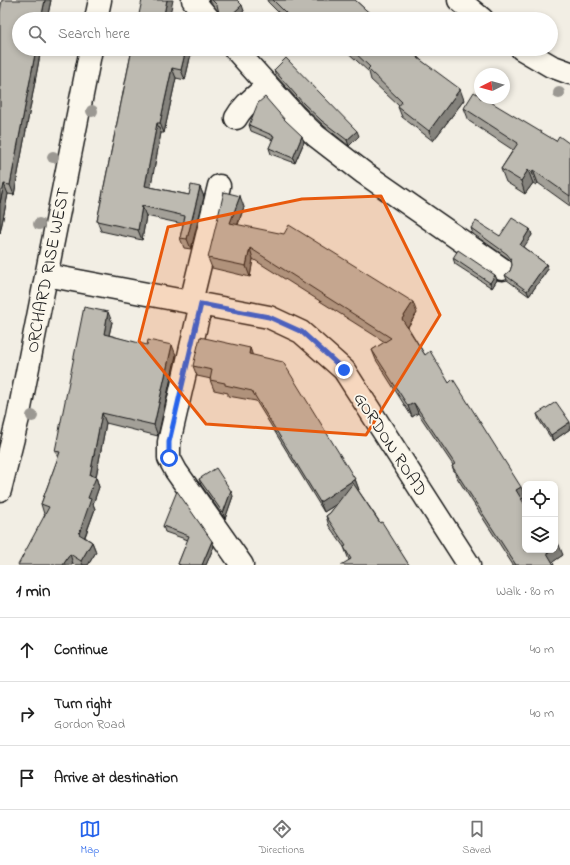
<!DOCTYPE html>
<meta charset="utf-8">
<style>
:root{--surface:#fff;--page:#f6f6f6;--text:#222;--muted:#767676;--line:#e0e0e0;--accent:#2563eb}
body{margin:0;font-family:"Indie Flower",sans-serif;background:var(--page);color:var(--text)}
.controls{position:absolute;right:12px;bottom:12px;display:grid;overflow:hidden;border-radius:8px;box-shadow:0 2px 6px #0003}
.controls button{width:36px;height:36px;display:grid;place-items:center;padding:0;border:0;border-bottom:1px solid var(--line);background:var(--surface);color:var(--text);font:20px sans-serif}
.compass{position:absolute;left:474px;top:68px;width:36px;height:36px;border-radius:50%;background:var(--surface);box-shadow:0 2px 6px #0003;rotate:264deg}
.stop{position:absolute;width:12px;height:12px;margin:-9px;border:3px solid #2563eb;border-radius:50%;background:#fff}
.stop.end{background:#2563eb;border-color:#fff;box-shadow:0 1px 4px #0008}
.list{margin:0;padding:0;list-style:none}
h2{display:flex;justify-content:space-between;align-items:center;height:52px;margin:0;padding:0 16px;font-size:17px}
h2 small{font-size:13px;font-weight:400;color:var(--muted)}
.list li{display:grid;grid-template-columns:26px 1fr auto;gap:12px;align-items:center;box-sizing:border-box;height:64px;padding:0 16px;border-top:1px solid var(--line)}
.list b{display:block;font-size:15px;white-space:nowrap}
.list p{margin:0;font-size:13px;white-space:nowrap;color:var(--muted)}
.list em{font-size:13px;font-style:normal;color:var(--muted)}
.icon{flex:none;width:22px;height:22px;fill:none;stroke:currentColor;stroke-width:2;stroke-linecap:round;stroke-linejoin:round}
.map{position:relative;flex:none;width:570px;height:565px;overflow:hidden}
.search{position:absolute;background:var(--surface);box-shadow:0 2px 6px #0003;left:12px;right:12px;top:12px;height:44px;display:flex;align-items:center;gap:10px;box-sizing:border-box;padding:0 14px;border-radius:22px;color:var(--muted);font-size:15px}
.sheet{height:244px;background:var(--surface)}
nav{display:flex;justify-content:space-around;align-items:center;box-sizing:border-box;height:56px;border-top:1px solid var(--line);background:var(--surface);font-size:11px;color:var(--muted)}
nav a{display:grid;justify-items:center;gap:2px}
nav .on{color:var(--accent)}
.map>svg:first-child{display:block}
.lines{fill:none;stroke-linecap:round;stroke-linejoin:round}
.minor-casing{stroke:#1c1c1c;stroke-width:25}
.minor{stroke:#fbf7ec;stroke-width:22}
.tree{fill:#9b9892}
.wall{fill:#a3a098;stroke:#1c1c1c}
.shaded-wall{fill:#84827c;stroke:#1c1c1c}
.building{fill:#bdbab1;stroke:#1c1c1c}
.route{stroke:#2563eb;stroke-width:5}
.marked{fill:#e8590c;fill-opacity:0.2;stroke:#e8590c;stroke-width:3;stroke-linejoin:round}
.labels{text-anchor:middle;stroke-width:3.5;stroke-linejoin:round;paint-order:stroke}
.street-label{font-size:18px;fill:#1c1c1c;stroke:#fbf7ec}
</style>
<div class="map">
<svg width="570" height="565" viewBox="0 0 570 565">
<rect width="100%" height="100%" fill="#f2eee4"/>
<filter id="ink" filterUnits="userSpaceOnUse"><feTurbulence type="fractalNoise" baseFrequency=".025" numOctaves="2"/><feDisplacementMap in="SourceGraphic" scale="8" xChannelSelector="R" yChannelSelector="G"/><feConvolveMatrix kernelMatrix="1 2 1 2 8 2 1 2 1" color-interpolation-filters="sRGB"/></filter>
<g filter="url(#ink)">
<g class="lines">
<g class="minor-casing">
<path id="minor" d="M193 0 209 19
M459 0 482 19
M96 19 100 0
M235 49 296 117 316 136 364 173 502 269
M522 49 551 66 570 73
M236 118C243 105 256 96 267 86
M46 275 269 317 301 332 344 370 469 565
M191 302 219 186
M201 304 169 442V458L176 471 242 565
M0 490 18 418 91 49"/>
</g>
<use href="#minor" class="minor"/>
</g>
<g class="tree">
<circle cx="559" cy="93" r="6"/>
<circle cx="92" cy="111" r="6"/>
<circle cx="53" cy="157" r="6"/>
<circle cx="39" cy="224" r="6"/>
<circle cx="32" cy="416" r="6"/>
</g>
<path class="wall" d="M51 0 47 19H19V49H41L14 195 8 194 0 233V12Z
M209 0H237L244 11 235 19H221L218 11Z
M267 0H355L376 19H285L268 2Z
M132 49H192L185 80 176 78 164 133H161L150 187 189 195 200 187 204 197 191 249 184 248 180 238 183 224 146 216 142 240 101 231 97 221Z
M344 49H409L464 100 433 141 402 117 398 107 399 106 371 80 369 72Z
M274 70 359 136 349 146 324 126 305 108 276 76Z
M464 108 556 141 570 144V206L538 183 536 185 533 183 525 194 506 182 501 169 513 150 469 121Z
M249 125 304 142 295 163 271 154 269 148 273 140 251 131Z
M244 207 238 225 417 313 408 327 425 355 449 383 525 497 522 499 525 550 563 555 552 562 554 565H513L456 476 452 466 453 465 418 413 412 417 376 360 372 350 385 342 253 259 250 277 212 268 208 258Z
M471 228 500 236 530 229 532 235 523 247 546 264 548 269 529 296 507 280 505 275 510 271 512 265V262L509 259 473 234Z
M453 258 495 275 497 280 492 288 455 264Z
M112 322 109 335 176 355 158 436 106 423 96 477 99 487 93 504 95 509 85 537 92 542 96 552 88 565H75L73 564 44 514 41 504 58 458 55 451Z
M250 348 252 355 355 479 359 490H358L409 565 349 560 344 547 329 526 326 516 330 513 337 504 324 512 256 401 228 396V393L214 390 210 380 211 379 197 376 193 366Z
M537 414 570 423V429L553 441 539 420Z
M199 479 233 496 225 519 201 485Z
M163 526 212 541 214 546 206 565H179L178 564 188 540 165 532Z"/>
<path class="shaded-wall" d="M45 0H51L47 19H41Z
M167 0H173L169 19H163Z
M242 5 244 11 235 19H227Z
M36 49H41L14 195 10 185Z
M186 49H192L185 80 181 70Z
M172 68 176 78 164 133 160 123Z
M460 89 464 100 433 141 429 131Z
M157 123 161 133 149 196 145 186Z
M357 131 359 136 349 146 347 140Z
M302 136 304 142 295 163 293 158Z
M528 170 533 183 525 194 521 181Z
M533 170 538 183 536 185 532 172Z
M4 184 8 194 0 233V203Z
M200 187 204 197 191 249 187 239Z
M240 196 244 207 234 234 230 223Z
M142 206 146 216 142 240 138 230Z
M530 229 532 235 522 250 520 245Z
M250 248 253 259 250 277 246 266Z
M546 264 548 269 529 296 527 291Z
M495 275 497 280 492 288 490 283Z
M413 302 417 313 406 329 402 319Z
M108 312 112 322 107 344 104 334Z
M172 345 176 355 158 436 154 425Z
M250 348 254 359 249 354Z
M414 403 418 413 412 417 408 406Z
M102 413 106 423 96 477 99 487 93 504 95 509 82 544 79 534 88 498 90 475Z
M570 422V429L553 441 551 435Z
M355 479 359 490 324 512 320 502Z
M521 487 525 497 520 500 516 490Z
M231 491 233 496 225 519 223 513Z
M212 541 214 546 206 565H202Z
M92 542 96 552 88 565H83L81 561Z
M559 545 563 555 550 564 547 553 551 550H555V548Z
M70 554 73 564 72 565H63Z"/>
<path class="building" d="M2 0H45L41 19H19V49H36L10 185 4 184 0 203V12Z
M142 0H167L163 19H138Z
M212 0H237L242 5 227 19H224L219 13 217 5Z
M273 0H355L376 19H292Z
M132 49H186L181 70 172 68 160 123H157L145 186 189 195 191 185 200 187 187 239 180 238 185 216 142 206 138 230 97 221Z
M351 49H409L418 58 460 89 429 131 398 107 402 102 368 69 370 67Z
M286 58 357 131 347 140 322 121 303 103 274 70Z
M474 92 480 96V98H484L556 141 559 136 570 144V196L533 170 532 172 528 170 521 181 501 169 518 143 464 108Z
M265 97 285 120 302 136 293 158 269 148 274 136 249 125 258 103Z
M224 192 240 196 230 223 284 234 289 225 413 302 402 319 425 355 430 351 449 383 453 379 521 487 516 490 525 505V550H551L547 553 554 565H516L452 466 455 464 414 403 408 406 372 350 391 338 250 248 246 266 208 258Z
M512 218 530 229 520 245 546 264 527 291 505 275 510 271 512 265 511 259 507 254 471 228 476 221 500 236Z
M458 250 495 275 490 283 453 258Z
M84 307 108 312 104 334 147 345 148 340 172 345 154 425 102 413 90 475 96 477 88 498 91 499 79 534 92 542 81 561 70 554 63 565H18L49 507 41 504 60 452 55 451Z
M200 337 250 348 249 354 283 362 355 479 320 502 252 391 225 385V383L210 380 212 370 193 366Z
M556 402 570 422 551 435 537 414Z
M216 468 231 491 223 513 199 479Z
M353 483 380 523 382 522 409 565H341L351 559 344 547 346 546 326 516 330 513Z
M177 491 212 541 202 565H181L178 564 189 536 163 526Z
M555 539 559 545 555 548Z"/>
</g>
<g class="lines" filter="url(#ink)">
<path class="route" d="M169 458V442L201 304 269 317 302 332 344 370"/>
</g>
<path class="marked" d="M381 196 440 315 366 435 206 424 139 341 168 227 302 199Z"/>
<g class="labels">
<g class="street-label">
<text transform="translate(47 270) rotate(-79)" y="6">ORCHARD RISE WEST</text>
<text transform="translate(391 444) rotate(57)" y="6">GORDON ROAD</text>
</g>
</g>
</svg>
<div class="controls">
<button><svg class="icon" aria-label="locate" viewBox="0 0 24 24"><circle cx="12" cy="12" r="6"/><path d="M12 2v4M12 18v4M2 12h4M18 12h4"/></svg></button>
<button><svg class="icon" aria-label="layers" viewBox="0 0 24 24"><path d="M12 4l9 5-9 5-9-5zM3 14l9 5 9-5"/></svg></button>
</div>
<svg class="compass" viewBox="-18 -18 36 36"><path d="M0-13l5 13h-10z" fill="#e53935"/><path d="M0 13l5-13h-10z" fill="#767676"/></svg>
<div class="stop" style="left:169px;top:458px"></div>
<div class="stop end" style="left:344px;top:370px"></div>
<div class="search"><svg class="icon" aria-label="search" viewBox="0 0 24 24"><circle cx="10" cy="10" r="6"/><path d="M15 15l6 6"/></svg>Search here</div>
</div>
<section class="sheet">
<h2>1 min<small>Walk · 80 m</small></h2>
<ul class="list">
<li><svg class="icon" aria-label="ahead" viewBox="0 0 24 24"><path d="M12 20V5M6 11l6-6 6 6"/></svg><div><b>Continue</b></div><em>40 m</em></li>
<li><svg class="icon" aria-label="right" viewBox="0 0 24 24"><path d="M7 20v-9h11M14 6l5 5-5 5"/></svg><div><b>Turn right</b><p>Gordon Road</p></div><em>40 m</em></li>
<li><svg class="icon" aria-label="arrive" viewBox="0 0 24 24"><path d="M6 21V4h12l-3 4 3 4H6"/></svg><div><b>Arrive at destination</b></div></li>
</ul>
</section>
<nav>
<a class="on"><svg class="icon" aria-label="map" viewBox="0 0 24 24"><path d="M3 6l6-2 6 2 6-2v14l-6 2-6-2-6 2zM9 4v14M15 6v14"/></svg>Map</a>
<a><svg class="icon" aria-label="directions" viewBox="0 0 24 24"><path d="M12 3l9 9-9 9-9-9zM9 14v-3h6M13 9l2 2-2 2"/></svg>Directions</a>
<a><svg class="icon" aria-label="saved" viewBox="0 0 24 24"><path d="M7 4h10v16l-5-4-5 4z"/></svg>Saved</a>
</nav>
